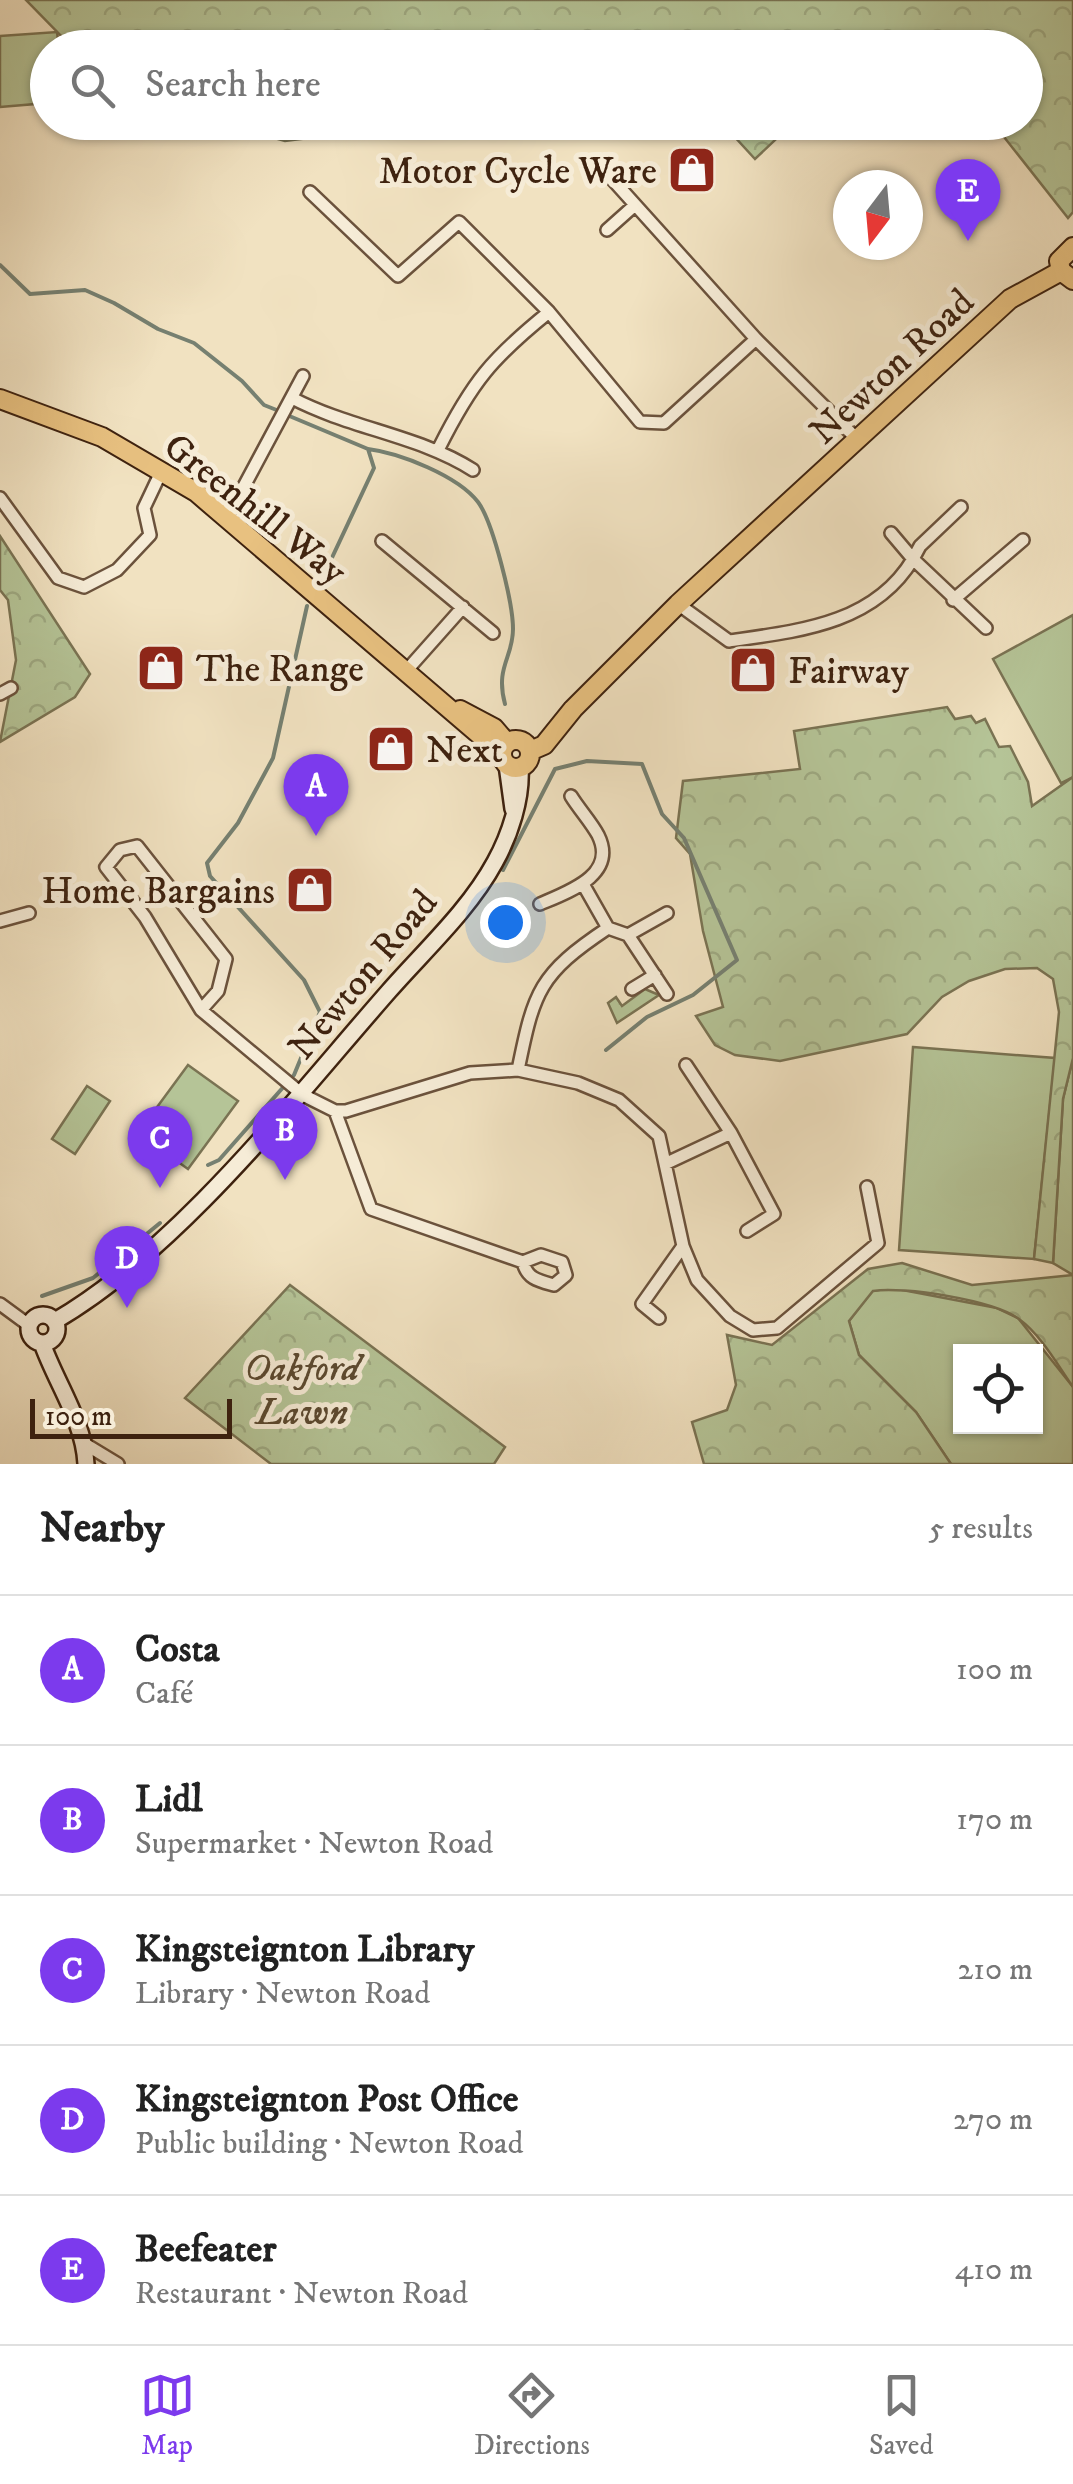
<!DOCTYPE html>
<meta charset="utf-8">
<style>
:root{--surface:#fff;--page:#f2f2f2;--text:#222;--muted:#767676;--line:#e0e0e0;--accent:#7c3aed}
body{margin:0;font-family:"IM FELL DW Pica",serif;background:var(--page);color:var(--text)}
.controls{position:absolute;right:30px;bottom:30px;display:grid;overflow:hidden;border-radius:0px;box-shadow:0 2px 8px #0004}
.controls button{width:90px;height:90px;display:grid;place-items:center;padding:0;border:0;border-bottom:2px solid var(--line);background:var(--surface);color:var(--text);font:50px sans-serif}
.compass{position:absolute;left:833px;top:170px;width:90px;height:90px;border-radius:50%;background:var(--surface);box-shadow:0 2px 8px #0004;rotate:196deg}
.scale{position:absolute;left:30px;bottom:25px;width:202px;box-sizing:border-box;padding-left:10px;border:5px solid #3e220f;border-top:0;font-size:28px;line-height:35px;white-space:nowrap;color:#3e220f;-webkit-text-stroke:8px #f6ecd7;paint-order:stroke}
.you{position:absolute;left:505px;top:922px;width:35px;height:35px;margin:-25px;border:8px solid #fff;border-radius:50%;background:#1a73e8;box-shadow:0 0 0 15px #1a73e833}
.badge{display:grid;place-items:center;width:65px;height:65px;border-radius:50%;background:var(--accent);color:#fff;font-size:32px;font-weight:700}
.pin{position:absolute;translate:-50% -82px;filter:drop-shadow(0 2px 5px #0008)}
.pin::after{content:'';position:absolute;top:52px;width:35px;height:30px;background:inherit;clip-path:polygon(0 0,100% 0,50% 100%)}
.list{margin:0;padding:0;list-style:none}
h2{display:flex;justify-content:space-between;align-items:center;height:130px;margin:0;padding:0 40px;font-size:42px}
h2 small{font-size:32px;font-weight:400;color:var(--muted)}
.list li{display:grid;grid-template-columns:65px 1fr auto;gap:30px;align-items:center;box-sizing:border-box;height:150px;padding:0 40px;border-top:2px solid var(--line)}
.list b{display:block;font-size:38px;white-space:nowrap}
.list p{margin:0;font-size:32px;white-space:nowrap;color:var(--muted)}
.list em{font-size:32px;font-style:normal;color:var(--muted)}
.icon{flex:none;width:55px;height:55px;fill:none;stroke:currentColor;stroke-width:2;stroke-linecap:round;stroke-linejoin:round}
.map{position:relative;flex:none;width:1073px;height:1464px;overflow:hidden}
.search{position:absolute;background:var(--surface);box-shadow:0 2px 8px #0004;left:30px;right:30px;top:30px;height:110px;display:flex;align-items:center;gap:25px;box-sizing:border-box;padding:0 35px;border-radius:55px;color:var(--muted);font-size:38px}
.sheet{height:880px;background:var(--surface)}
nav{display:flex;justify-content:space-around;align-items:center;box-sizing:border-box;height:140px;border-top:2px solid var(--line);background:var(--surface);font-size:28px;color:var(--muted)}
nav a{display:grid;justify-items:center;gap:5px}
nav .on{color:var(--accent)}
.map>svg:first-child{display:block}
.green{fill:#b5c497;stroke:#7a7353;stroke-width:2.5;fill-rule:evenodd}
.forest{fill:url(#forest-crowns);stroke:#7a7353;stroke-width:2.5}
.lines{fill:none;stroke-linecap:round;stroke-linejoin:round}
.stream{stroke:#768071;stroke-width:4}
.minor-casing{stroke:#6b523c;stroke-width:16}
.secondary-casing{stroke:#3e220f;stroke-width:20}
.primary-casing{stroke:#3e220f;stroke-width:22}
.minor{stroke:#f6ecd7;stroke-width:11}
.secondary{stroke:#f6ecd7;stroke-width:15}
.primary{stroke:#e8c180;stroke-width:18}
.labels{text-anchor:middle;stroke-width:10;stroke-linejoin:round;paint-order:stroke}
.poi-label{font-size:38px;fill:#3e220f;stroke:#f6ecd7;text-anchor:start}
.street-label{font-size:38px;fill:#3e220f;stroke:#f6ecd7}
.park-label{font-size:38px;font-style:italic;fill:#5c4a31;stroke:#f6ecd7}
</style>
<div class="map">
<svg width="1073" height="1464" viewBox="0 0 1073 1464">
<defs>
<pattern id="forest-crowns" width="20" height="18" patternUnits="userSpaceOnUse" patternTransform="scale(2.5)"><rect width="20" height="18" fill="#b5c497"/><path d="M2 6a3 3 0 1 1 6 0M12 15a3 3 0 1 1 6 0" fill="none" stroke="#9da881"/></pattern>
</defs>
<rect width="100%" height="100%" fill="#f1e2c1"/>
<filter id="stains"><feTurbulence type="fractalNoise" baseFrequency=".002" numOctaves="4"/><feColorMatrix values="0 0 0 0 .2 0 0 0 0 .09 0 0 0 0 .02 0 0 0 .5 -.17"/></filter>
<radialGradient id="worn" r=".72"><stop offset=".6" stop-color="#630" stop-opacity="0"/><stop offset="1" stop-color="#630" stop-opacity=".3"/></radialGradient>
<path class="green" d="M57 32 59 47 48 48 47 103 0 107V36Z
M1073 615V777L1061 783 993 659Z
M913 1047 1055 1058 1034 1259 899 1250Z
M1073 1058V1275L1053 1263 1063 1099Z
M188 1065 238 1101 188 1169 138 1133Z
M87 1086 110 1101 75 1154 52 1139Z
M892 1288 997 1308 1018 1318 1073 1387V1464H951L916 1412 859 1355 849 1321 872 1291ZM960 1352H1036V1426H960Z"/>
<path class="forest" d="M26 0H1073V212L1068 218 993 123 1026 122V48L72 47Z
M220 123H430L285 141Z
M722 123H793L755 159Z
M0 536 90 674 75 697 0 742 16 660 8 600 0 590Z
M947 707 955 719 971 716 976 723 985 719 999 747 1010 746 1028 782 1032 806 1073 777V1058L1063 1099 1053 1263 1034 1259 1059 1012 1053 979 1037 968 1005 969 969 981 942 997 907 1034 780 1061 735 1055 715 1045 696 1016 723 1007 703 931 690 854 676 838 683 781 800 769 794 731Z
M645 989 659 995 617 1023 608 1003 616 997 622 1006Z
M902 1263 972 1285 1073 1275V1387C1057 1364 1041 1335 1019 1319 993 1300 903 1286 873 1291L849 1321 859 1355 916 1412 951 1464H704L692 1422 727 1410 736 1385 727 1335 772 1345 868 1269Z
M290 1285 505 1447 494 1464H271L185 1398Z"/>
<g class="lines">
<path class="stream" d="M0 265 30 294 85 290 114 303 158 329 194 343 242 381 264 405 279 411
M287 415 368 449 374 468 322 579
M368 449C400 453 458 476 478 502 493 522 513 603 513 629 513 658 495 667 505 704
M503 870 555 769 587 761 642 764 662 814 684 838 737 960 693 995 647 1017 606 1050
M208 1165 219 1160 294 1075 320 1012 304 980 210 876 207 863 238 823 273 758 307 606
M42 1296 93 1278 160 1223"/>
<g class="minor-casing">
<path id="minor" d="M612 179 756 339 859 441
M310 192 398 276 459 222 549 312
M607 230 635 205
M292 398C351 429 418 435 473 470
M439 448C472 382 492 358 549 312L640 422 664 423 756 339
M0 498 58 578 84 587 117 570 150 535 144 508 162 470
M227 518 303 376
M891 533 913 559 920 546 961 507
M382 541 493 633
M953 600 1023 540
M678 604 729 641C799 631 874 624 913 559L986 628
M407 670 463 607
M0 694 11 688
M583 884 608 928 628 935 667 994
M540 904C568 892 618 875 598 835 591 822 579 809 571 796
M0 921 29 913
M628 935 667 913
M632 989 655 975
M201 1010 218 991 226 959 137 846 120 850 106 867 145 917 201 1010 303 1095 335 1111H346L470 1073 518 1070 578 1083 619 1100 659 1136 683 1246 697 1280 730 1316 753 1330 777 1328 878 1243 867 1187
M686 1065 731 1133 774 1214 747 1231
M518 1070C534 991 539 974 608 928
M335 1111 371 1209 523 1262 541 1255 562 1262 566 1275 554 1285C539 1281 527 1279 523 1262
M667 1163 731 1133
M0 1304 30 1326
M659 1318 642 1304 683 1246
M85 1444 118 1464"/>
</g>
<g class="secondary-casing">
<path id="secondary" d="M507 765 513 809
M29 1329a14 14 0 1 1 28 0a14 14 0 1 1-28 0Z
M55 1321C179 1249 294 1099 389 991 425 950 469 910 495 862 510 835 522 798 520 768
M42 1343C56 1383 84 1421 86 1464"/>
</g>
<g class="primary-casing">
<path id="primary" d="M1073 247 1059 261 1061 271 1073 280
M0 399 102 437 196 492 502 754
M460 710 494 728 507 743
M502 754a14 14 0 1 1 28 0a14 14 0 1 1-28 0Z
M530 751 544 745 573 709 678 604 1010 299 1061 271"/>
</g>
<use href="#minor" class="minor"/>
<use href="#secondary" class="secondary"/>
<use href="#primary" class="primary"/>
</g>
<defs>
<g id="shop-square" transform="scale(2.5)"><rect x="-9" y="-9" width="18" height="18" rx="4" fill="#8f2418" stroke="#f6ecd7"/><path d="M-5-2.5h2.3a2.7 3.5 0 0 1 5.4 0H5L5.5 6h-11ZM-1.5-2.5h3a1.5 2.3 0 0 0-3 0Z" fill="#fff"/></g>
</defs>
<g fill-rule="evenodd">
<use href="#shop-square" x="692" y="170"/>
<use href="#shop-square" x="161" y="668"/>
<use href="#shop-square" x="753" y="670"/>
<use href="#shop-square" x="391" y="749"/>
<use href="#shop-square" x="310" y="890"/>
</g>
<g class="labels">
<g class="poi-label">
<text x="657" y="183" text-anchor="end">Motor Cycle Ware</text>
<text x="196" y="681">The Range</text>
<text x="788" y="683">Fairway</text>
<text x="426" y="762">Next</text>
<text x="275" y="903" text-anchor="end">Home Bargains</text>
</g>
<g class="street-label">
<text transform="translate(891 366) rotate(-43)" y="13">Newton Road</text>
<text transform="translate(256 508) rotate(38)" y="13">Greenhill Way</text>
<text transform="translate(362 974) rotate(-50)" y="13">Newton Road</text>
</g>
<g class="park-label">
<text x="302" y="1380">Oakford<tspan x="302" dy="44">Lawn</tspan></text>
</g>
</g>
<rect width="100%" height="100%" filter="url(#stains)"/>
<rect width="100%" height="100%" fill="url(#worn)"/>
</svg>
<div class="controls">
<button><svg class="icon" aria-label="locate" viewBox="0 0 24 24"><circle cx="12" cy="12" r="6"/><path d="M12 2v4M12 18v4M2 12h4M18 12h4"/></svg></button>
</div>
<svg class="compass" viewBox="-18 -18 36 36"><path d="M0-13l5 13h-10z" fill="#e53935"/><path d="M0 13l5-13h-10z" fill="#767676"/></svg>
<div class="scale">100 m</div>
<div class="you"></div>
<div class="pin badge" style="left:316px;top:836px">A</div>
<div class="pin badge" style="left:285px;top:1180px">B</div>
<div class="pin badge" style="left:160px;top:1188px">C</div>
<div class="pin badge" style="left:127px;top:1308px">D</div>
<div class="pin badge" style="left:968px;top:241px">E</div>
<div class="search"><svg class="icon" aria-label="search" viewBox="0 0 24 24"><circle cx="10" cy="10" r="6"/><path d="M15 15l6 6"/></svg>Search here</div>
</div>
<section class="sheet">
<h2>Nearby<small>5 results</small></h2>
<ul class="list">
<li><span class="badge">A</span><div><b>Costa</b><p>Café</p></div><em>100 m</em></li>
<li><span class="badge">B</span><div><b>Lidl</b><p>Supermarket · Newton Road</p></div><em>170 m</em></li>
<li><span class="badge">C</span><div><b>Kingsteignton Library</b><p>Library · Newton Road</p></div><em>210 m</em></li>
<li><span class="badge">D</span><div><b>Kingsteignton Post Office</b><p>Public building · Newton Road</p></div><em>270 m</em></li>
<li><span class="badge">E</span><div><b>Beefeater</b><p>Restaurant · Newton Road</p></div><em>410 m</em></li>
</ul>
</section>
<nav>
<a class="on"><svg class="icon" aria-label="map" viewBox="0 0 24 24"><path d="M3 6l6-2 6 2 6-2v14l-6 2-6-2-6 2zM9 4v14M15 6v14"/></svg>Map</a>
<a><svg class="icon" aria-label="directions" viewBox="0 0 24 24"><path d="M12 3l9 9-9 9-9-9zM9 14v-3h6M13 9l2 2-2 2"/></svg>Directions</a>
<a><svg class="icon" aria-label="saved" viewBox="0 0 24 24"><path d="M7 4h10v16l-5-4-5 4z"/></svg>Saved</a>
</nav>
